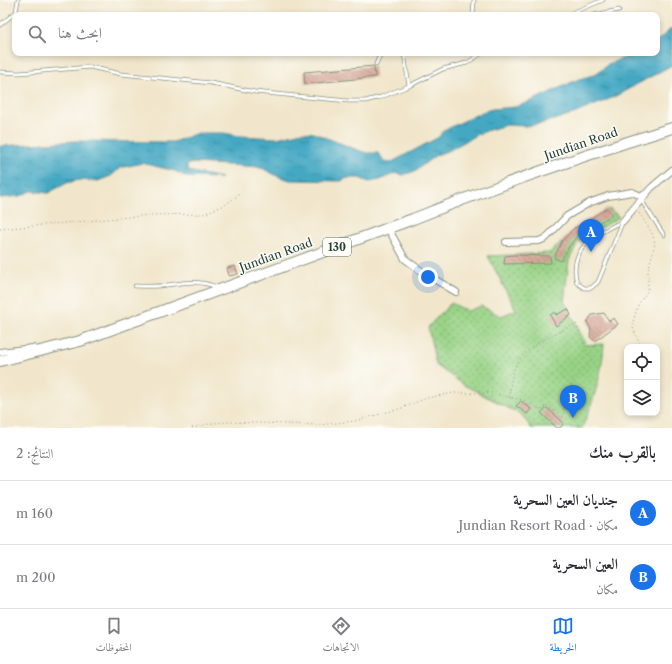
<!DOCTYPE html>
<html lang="ar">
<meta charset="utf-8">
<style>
:root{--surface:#fff;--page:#f7f7f7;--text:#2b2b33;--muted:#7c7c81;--line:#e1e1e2;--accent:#1a73e8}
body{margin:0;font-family:"Libre Caslon Text",Amiri,serif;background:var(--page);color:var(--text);direction:rtl}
.controls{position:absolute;right:12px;bottom:12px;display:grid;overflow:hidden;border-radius:8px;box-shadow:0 2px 6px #0003}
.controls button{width:36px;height:36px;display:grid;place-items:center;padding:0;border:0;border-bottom:1px solid var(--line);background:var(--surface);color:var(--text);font:20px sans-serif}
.you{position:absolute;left:428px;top:277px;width:14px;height:14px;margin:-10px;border:3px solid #fff;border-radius:50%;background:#1a73e8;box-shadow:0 0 0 6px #1a73e833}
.badge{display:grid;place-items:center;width:26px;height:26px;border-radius:50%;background:var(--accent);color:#fff;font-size:13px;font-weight:700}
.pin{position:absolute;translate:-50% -33px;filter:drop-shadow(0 1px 2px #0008)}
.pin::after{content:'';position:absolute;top:21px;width:14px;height:12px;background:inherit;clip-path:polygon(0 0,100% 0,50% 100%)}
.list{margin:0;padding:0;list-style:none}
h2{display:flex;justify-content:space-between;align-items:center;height:52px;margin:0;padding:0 16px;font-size:17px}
h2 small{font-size:13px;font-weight:400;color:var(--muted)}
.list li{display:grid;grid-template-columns:26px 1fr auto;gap:12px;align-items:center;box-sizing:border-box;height:64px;padding:0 16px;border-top:1px solid var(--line)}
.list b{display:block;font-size:15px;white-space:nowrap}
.list p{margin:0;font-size:13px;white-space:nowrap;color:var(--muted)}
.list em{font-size:13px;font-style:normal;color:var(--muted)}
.icon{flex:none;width:22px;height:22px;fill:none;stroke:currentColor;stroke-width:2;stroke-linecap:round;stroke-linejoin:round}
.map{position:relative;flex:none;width:672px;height:428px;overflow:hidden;direction:ltr}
.search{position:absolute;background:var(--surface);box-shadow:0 2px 6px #0003;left:12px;right:12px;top:12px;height:44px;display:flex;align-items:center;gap:10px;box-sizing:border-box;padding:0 14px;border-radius:8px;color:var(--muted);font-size:15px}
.sheet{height:180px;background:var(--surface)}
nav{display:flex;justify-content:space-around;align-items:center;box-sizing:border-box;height:56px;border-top:1px solid var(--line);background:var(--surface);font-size:11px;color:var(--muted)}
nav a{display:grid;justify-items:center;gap:2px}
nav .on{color:var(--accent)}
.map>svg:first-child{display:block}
.grass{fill:url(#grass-dots);stroke:#5c885d}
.water{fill:url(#water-ripples);stroke:#32727c}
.building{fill:url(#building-back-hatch)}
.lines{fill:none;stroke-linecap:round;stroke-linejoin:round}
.lane-casing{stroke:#889280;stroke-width:4.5}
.street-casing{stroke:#889280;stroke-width:8}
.primary-casing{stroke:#889280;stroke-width:12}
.path{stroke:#889280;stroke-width:1;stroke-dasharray:1 3;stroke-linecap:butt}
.lane{stroke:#fff;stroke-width:3}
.street{stroke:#fff;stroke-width:6}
.primary{stroke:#fff;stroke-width:10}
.labels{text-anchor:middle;stroke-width:3;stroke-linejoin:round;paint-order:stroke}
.shield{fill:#fdfcf7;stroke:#62766e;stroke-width:1}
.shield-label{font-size:11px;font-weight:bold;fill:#1f3d34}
.street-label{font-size:12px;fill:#1f3d34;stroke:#fdfcf7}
</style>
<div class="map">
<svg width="672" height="428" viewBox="0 0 672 428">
<defs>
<pattern id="grass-dots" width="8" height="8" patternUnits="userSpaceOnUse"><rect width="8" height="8" fill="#99d386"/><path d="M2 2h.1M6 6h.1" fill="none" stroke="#7cac6e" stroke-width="1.8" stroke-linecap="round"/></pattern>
<pattern id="water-ripples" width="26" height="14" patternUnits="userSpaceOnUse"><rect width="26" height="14" fill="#44a8c3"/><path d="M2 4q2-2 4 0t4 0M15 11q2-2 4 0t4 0" fill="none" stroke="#388a9f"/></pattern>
<pattern id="building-back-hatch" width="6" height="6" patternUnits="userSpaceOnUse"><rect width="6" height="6" fill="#d6a696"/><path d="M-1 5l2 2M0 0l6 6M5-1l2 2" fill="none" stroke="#ad887b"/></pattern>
</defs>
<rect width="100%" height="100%" fill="#fdfcf7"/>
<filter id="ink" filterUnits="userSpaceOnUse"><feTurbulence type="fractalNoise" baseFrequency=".025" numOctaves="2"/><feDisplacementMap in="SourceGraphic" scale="8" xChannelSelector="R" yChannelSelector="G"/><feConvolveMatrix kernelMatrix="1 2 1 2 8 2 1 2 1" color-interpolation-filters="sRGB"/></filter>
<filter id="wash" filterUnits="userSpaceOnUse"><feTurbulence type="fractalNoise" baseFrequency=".012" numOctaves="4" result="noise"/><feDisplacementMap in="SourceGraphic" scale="16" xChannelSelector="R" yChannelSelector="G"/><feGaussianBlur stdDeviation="0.9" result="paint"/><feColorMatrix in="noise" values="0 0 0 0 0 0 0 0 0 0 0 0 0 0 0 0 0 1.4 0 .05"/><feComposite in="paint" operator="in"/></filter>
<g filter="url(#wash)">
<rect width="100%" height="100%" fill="#f1e6cb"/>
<path class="grass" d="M610 209 619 217 578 242 569 260 564 301 587 345 604 344C602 374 594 400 582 428H531L522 415 464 385 436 365 428 327 451 303 468 311 481 306 501 316 516 310 488 256 550 253 555 247Z"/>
<path class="water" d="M672 28V65L614 97 576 113 540 124 525 126 506 125 489 130 476 135 450 150 436 155 415 171 403 175 396 173 380 180 369 182 359 178H347L341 181 290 180 277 176 260 167 195 163 188 164 187 167 188 171 221 178 187 177 175 171 142 163 120 168 111 176 98 181 79 180 67 183 48 193 30 191 21 196 0 198V146L75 141 173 142 198 133H224L240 136 277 138 302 132 314 133 355 149 367 153H378L384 161 390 163 439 137 443 131 482 112 492 109 515 107 529 102 579 79 597 74 608 64 637 53H657V41Z"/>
<g id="blocks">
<path class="building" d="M374 66 375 77 305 84 304 72Z
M607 208 612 215 578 235 570 245 561 261 554 258 562 241 575 227V228Z
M514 255 550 256 551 263 504 264 505 256Z
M235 266 238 274 229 276 227 268Z
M568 309 571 315 556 326 550 315 555 312 556 315Z
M604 313 609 321 614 318 618 324 595 341 590 337 591 329 587 322 592 315Z
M521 401 531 409 527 414 516 406Z
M547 408 564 423 560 428H557L541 413Z"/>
</g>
</g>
<g filter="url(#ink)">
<use href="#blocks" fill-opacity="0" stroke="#889280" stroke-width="1"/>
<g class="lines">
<g class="lane-casing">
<path id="lane" d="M473 15 474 0
M567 15 603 0
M594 15 619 10
M0 25 16 12 18 0
M404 53 409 86
M376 64 381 53
M0 72 19 73 90 67 121 74 211 83 255 92 348 101H365L381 97 409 86 443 69 467 63 482 53
M641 200 664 235
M623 221 598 282 591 288H584L577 283C567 248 596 234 623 221Z
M135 286C146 286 156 287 167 285 188 282 197 280 217 287"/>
</g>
<g class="street-casing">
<path id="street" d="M623 221 651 188 672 170
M388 228 405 259 424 273 456 292
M506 242 539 241 546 238 567 216 589 203 608 196 632 192 641 196 647 193
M0 352 33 348"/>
</g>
<g class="primary-casing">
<path id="primary" d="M0 361 80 341 413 219C498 185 585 155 672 128"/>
</g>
<path class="path" d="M639 213 652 233 655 243 648 271V290L638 305 633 322V328L641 347
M0 229 150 215 203 214 225 205 241 193
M576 324 587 351 593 358 563 394 564 412 562 418 547 405 541 410 523 400 509 397C510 389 511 380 513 372 521 347 554 334 576 324Z
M192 428 213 423 227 422 319 425 355 421 402 408 427 398 453 393H493L514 399"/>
<use href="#lane" class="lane"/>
<use href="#street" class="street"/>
<use href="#primary" class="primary"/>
</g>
</g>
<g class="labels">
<rect class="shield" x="323" y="238" width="28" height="18" rx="3"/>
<g class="shield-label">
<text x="337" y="251">130</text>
</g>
<g class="street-label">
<text transform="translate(581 144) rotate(-19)" y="4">Jundian Road</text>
<text transform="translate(276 255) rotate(-20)" y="4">Jundian Road</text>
</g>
</g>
</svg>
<div class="controls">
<button><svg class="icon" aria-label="locate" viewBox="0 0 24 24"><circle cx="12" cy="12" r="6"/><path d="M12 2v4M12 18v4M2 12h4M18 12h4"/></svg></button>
<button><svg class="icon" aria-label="layers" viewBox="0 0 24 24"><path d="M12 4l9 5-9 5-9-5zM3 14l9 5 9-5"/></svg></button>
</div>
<div class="you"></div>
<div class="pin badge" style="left:591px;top:252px">A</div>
<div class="pin badge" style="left:573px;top:418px">B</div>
<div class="search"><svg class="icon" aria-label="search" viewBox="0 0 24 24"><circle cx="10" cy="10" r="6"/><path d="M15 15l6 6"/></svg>ابحث هنا</div>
</div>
<section class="sheet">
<h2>بالقرب منك<small>النتائج: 2</small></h2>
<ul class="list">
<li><span class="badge">A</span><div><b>جنديان العين السحرية</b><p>مكان · Jundian Resort Road</p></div><em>160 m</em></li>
<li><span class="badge">B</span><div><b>العين السحرية</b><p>مكان</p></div><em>200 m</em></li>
</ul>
</section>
<nav>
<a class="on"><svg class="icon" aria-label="map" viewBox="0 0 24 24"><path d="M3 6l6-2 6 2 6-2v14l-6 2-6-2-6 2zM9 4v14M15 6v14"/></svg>الخريطة</a>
<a><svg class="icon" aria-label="directions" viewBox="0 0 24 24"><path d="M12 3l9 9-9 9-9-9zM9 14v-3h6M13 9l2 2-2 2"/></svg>الاتجاهات</a>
<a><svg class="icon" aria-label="saved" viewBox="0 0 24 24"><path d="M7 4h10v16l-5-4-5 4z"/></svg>المحفوظات</a>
</nav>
